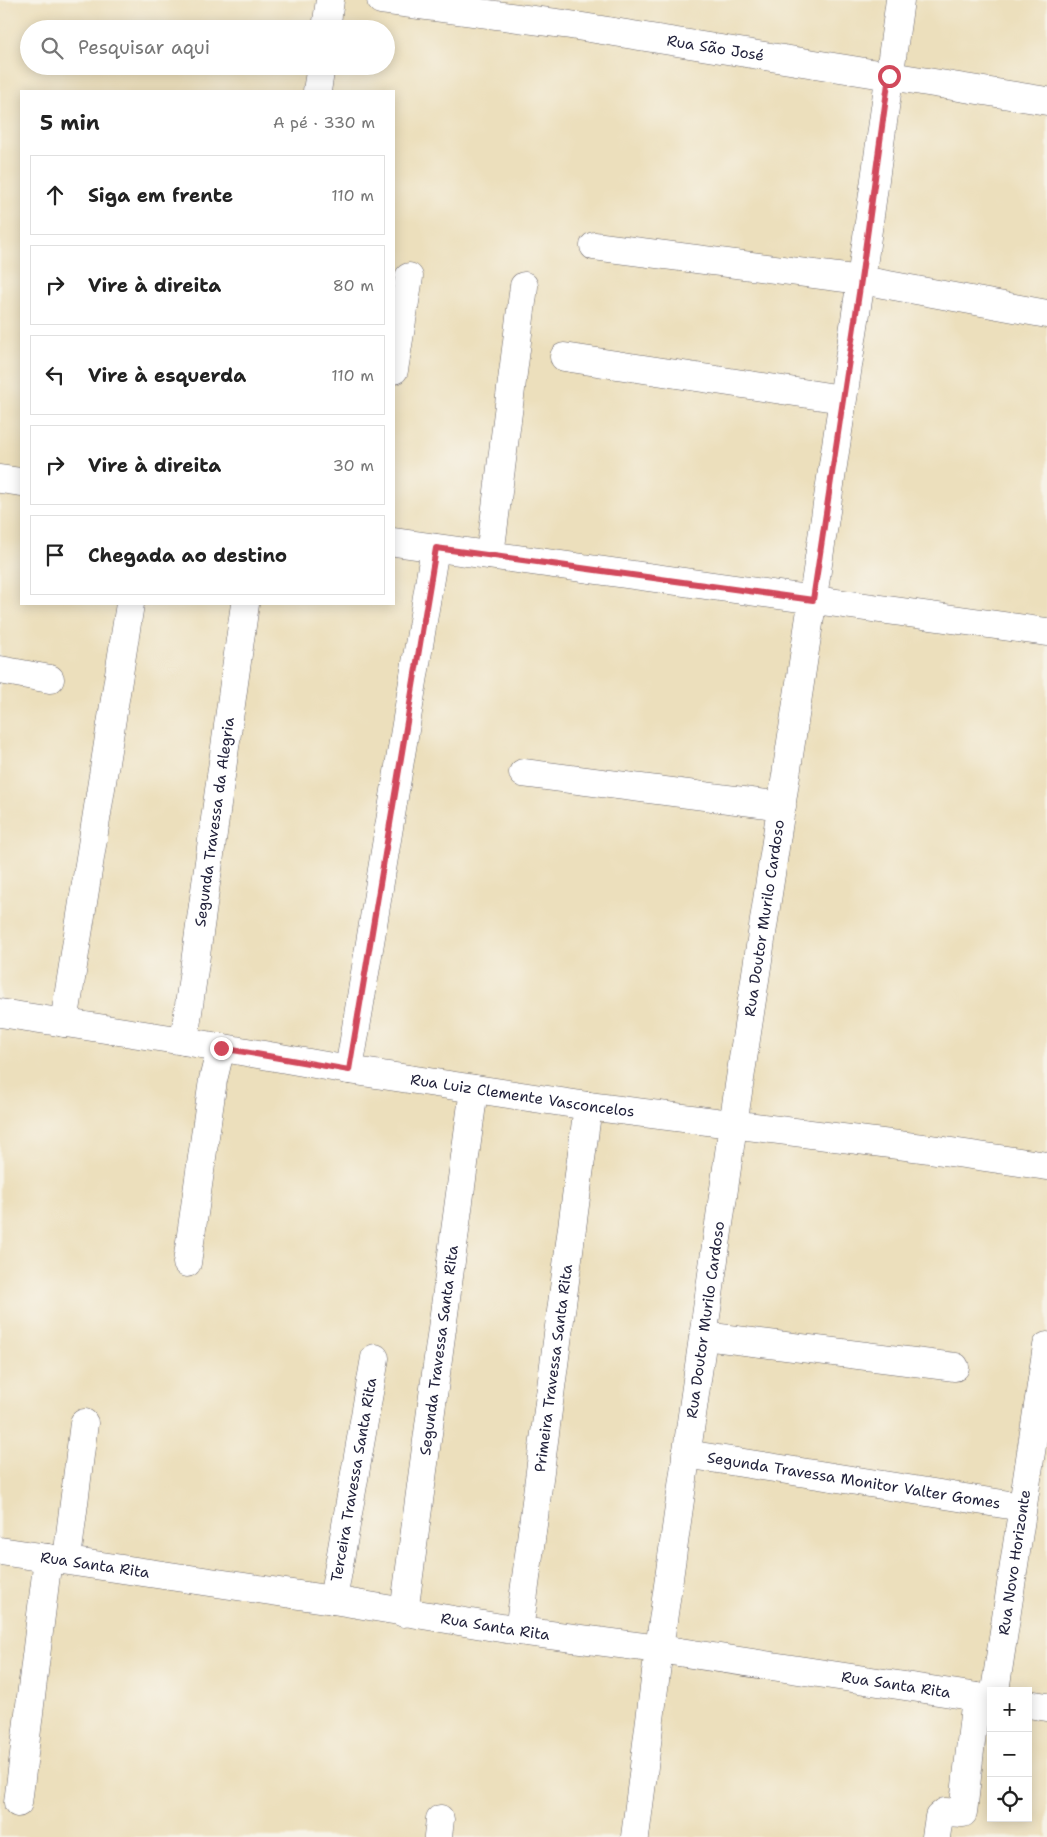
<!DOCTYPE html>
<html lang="pt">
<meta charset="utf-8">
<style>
:root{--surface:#fff;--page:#f6f6f6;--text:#222;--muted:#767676;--line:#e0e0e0}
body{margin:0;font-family:"Shantell Sans",sans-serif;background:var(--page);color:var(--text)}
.controls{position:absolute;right:15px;bottom:15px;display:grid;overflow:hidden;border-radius:0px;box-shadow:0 2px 12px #0003}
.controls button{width:45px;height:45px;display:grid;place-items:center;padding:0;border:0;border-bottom:1px solid var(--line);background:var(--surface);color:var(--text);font:25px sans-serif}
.stop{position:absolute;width:15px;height:15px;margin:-11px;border:4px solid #d1495b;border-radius:50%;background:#fff}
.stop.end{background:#d1495b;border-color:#fff;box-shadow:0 1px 5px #0008}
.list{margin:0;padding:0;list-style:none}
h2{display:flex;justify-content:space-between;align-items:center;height:65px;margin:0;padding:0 20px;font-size:21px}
h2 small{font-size:16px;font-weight:400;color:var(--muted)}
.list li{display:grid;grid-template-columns:32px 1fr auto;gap:15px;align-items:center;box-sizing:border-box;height:80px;margin:0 10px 10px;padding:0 10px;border:1px solid var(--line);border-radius:0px}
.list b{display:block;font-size:19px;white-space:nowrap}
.list em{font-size:16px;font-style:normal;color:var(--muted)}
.icon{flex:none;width:28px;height:28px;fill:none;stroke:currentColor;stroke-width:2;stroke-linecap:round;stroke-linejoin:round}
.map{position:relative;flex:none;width:1047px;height:1837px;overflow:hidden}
.search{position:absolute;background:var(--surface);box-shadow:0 2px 12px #0003;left:20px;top:20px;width:375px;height:55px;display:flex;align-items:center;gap:12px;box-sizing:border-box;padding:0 18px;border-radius:28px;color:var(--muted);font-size:19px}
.panel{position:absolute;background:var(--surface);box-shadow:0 2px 12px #0003;left:20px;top:90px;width:375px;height:515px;border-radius:0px}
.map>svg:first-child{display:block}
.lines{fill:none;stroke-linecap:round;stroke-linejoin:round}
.minor-casing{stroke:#696468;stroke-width:29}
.minor{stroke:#fff;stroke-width:28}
.route{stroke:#d1495b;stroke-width:6}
.labels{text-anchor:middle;stroke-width:4;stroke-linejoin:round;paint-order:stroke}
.street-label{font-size:15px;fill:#22223b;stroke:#f7f3e8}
</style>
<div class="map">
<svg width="1047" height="1837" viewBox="0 0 1047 1837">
<rect width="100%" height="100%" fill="#f7f3e8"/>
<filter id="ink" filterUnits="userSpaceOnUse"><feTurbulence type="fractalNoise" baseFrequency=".02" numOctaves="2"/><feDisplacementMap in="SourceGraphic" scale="10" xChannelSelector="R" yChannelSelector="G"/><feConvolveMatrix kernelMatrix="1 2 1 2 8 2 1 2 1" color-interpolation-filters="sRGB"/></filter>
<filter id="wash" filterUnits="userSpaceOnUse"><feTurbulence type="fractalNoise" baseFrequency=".0096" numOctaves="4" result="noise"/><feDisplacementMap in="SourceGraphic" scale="20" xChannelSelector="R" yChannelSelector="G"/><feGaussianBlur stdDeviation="1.12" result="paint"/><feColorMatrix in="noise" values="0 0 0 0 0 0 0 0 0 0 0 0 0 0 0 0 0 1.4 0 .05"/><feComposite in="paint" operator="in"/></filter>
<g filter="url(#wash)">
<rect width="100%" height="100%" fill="#ecdfbc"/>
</g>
<g filter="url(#ink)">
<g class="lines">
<g class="minor-casing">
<g id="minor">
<path id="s1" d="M381 0 564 24 1047 101"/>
<path d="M326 29 330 0"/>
<path d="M317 91 321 66"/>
<path d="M594 246 861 280 1047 314"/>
<path d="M564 357 842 399"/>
<path d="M394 370 409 277"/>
<path d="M0 479 21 482"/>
<path d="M394 542 1047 632"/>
<path d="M490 555 524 286"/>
<path d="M0 670 50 679"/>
<path d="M523 773 782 806"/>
<path id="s2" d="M0 1013 184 1041 349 1070 588 1106 930 1149 1047 1166"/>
<path d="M64 1023 130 604"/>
<path id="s3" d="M184 1041 245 604"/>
<path d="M349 1070 435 548"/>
<path d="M187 1263 213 1080 221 1047"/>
<path d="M704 1336 955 1367"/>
<path id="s4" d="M686 1454 1022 1507"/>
<path id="s5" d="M0 1551 333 1600 519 1631 659 1649 991 1699"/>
<path d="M67 1559 84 1423"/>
<path id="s6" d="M333 1600 375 1358"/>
<path id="s7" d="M404 1613 474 1089"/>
<path id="s8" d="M519 1631 588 1106"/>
<path id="s9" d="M995 1691 1047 1346"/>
<path d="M1028 1704 1047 1707"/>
<path d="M18 1803 48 1558"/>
<path d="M438 1837 440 1819"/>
<path id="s10" d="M635 1837 659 1649 733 1125 861 280 900 0"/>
<path d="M936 1837 939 1817 945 1812 963 1813 976 1697"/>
</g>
</g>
<use href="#minor" class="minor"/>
</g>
</g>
<g class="lines" filter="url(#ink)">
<path class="route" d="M221 1048 349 1070 436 548 813 600 861 280 889 76"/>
</g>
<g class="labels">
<g class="street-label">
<text dy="5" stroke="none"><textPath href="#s1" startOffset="338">Rua São José</textPath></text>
<text dy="5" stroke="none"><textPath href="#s3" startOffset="221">Segunda Travessa da Alegria</textPath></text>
<text dy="5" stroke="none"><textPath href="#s10" startOffset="928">Rua Doutor Murilo Cardoso</textPath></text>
<text dy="5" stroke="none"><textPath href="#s2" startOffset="529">Rua Luiz Clemente Vasconcelos</textPath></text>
<text dy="5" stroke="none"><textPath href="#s10" startOffset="522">Rua Doutor Murilo Cardoso</textPath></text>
<text dy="5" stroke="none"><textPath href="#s7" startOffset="265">Segunda Travessa Santa Rita</textPath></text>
<text dy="5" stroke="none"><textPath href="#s8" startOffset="265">Primeira Travessa Santa Rita</textPath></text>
<text dy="5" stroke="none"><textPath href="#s6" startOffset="122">Terceira Travessa Santa Rita</textPath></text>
<text dy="5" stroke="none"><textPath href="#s4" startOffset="170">Segunda Travessa Monitor Valter Gomes</textPath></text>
<text dy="5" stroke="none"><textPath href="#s9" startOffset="130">Rua Novo Horizonte</textPath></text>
<text dy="5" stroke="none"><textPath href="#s5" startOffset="96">Rua Santa Rita</textPath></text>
<text dy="5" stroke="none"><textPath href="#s5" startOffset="501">Rua Santa Rita</textPath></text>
<text dy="5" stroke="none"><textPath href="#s5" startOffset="906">Rua Santa Rita</textPath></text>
</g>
</g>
</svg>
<div class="controls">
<button>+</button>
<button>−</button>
<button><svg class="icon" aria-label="locate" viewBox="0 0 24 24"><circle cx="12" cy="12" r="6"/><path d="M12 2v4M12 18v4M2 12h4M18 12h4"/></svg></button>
</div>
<div class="stop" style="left:889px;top:76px"></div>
<div class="stop end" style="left:221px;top:1048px"></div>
<div class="search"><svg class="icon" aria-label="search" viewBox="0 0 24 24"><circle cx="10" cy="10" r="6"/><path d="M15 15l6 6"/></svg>Pesquisar aqui</div>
<section class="panel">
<h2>5 min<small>A pé · 330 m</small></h2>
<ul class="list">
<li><svg class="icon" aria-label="ahead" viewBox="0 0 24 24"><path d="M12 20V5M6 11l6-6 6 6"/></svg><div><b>Siga em frente</b></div><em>110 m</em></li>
<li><svg class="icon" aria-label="right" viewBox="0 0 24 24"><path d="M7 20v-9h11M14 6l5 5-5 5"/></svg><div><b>Vire à direita</b></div><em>80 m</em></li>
<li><svg class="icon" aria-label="left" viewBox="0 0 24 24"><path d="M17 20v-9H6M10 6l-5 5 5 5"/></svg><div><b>Vire à esquerda</b></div><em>110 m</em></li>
<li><svg class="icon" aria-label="right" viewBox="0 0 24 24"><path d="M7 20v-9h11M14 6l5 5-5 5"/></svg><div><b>Vire à direita</b></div><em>30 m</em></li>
<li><svg class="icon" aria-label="arrive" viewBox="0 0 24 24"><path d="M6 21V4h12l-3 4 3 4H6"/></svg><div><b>Chegada ao destino</b></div></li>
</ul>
</section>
</div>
